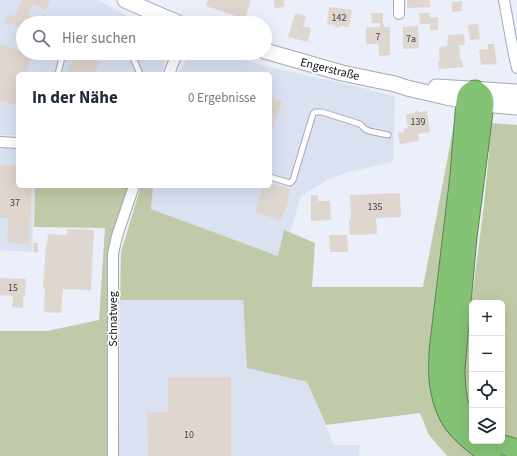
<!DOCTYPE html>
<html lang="de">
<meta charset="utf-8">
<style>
:root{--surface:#fff;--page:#f6f6f7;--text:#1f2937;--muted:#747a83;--line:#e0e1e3}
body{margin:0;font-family:"Source Sans 3",sans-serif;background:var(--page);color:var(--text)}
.controls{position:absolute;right:12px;bottom:12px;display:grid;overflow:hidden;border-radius:6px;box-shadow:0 4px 16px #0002}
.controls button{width:36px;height:36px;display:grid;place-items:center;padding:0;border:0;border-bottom:1px solid var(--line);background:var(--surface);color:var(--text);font:20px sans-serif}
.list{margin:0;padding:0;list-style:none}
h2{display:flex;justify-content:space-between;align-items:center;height:52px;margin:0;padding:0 16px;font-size:17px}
h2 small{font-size:13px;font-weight:400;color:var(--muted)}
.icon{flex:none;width:22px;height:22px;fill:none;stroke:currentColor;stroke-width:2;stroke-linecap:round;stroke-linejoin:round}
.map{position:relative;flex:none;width:517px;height:456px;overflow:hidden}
.search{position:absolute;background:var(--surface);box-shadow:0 4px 16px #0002;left:16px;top:16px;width:256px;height:44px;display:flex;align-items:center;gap:10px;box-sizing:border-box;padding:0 14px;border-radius:22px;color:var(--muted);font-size:15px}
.panel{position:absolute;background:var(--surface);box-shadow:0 4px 16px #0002;left:16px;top:72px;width:256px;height:116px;border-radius:6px}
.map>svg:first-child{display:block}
.built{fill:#dae2f2}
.green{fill:#c1caa8}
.building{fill:#e0d6d0}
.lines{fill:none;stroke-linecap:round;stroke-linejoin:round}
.lane-casing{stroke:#a5a9b3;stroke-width:7}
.street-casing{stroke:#a5a9b3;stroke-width:12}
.secondary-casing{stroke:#a5a9b3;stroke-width:17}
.highway-casing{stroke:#5b8453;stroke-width:21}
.lane{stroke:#fff;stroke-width:5}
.street{stroke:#fff;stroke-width:10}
.secondary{stroke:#fff;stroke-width:15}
.highway{stroke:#84c376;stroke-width:19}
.labels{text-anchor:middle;stroke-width:3.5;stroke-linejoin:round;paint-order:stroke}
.number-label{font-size:10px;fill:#424242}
.street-label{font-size:12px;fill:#0e1013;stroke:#fff}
</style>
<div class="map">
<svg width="517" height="456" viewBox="0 0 517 456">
<rect width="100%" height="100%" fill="#eaeff9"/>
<path class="built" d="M0 0H98L139 23H23V53H167L162 74H18V135H0Z
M191 53 228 56 269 67 367 89 395 97 393 162 348 172 327 180 301 196 290 232 284 230 279 256 150 209 153 186H270V74H177Z
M0 148H18V186H35L32 252 0 250Z
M120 300H243L247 368 307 382 334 445H360L359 456H119Z"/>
<path class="green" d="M455 119V142L429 364 430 385 436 408 445 425 458 443 474 456H447L429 435 420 413 326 425 307 382 247 368 243 300H120L121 252 141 186H153L151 209 278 256 284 230 315 243 312 287H423Z
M493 123 517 125V438L512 437 502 432V303H472V408L464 386V360L484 205 489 152 485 150 488 129Z
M35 186H128L110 252 108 456H0V331H47L99 320 105 228 34 227Z"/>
<path class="building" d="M22 0 28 1V0H50L46 10 33 4 28 15 34 18 31 23H23V29L10 23 9 26 4 23 8 14 15 17Z
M208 0H251L245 19 206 6Z
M274 0H284V7L274 8Z
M407 0H430V7L407 8Z
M462 1V11L452 12V2Z
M329 7 352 10 349 27 340 26V28L335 27V25L327 24Z
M295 13 306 16 303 26 311 28 308 42 288 37Z
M371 13H383V23L385 27H390V55L379 56 378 44H366V28L380 27V23H372Z
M419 13H430V18L438 17V30H430V24H420Z
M43 14 52 18 50 23 40 19Z
M478 24 480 39 470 40 468 25Z
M418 26 419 48 403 49V27Z
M464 34 465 45H459L460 59H462L463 67 439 69 438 61H440L439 47 447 46 448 35Z
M0 44 23 52V53H27L32 55 26 74H18V98L15 105 0 100Z
M488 44H494L496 59 497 62 496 64 493 65 492 64 481 65 479 50 488 49Z
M82 54 93 57V59L99 62 95 74H66L67 70 69 65 71 66 75 55H82Z
M270 95 274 96 273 99 282 101 270 136Z
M418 110V112L427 111 430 132 418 134 419 141 400 144 398 133 404 132V129L408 128 406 114 415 113V111Z
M0 165 18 166V186H32L29 244 7 243 8 218H0Z
M270 183 291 190 281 221 255 212 263 186H270Z
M400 193 401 217 376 218 377 234 350 235 349 219H351L350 195Z
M311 195H318V201H330L331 220 311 221Z
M67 229 94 230 91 290 63 289 61 313 44 312 45 288H43L46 245H47L48 234 67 235Z
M329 235H347L348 252H330Z
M33 243H38V253L33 252Z
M0 278 26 279 25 297H23V308L12 307 13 296 0 295Z
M168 377H231V456H148L147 412H168Z"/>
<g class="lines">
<g class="lane-casing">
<path id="lane" d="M131 53 140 74
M58 74 63 53
M270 177 290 183 293 180 313 114 315 112H322L360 124 365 129 369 131 388 135"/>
</g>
<g class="street-casing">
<path id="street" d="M399 0V14
M504 0 513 50 517 68
M169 74 177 53
M0 142 18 143
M113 456V254L117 236 134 186"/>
</g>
<g class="secondary-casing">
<path id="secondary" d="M125 0 178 23
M265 51 342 73 395 84 407 88 446 97 484 104 517 107
M436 87 517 92"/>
</g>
<g class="highway-casing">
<path id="highway" d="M472 426C470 424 467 421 465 419 456 405 455 384 455 368L467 237 484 104C484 97 481 93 475 90 469 92 467 94 466 101L460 175 439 351C439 360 438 370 439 379 443 419 459 434 491 456
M492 441 513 448H517"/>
</g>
<use href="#lane" class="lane"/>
<use href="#street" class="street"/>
<use href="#secondary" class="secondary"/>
<use href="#highway" class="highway"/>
</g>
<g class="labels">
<g class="number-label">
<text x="339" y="21">142</text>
<text x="378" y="40">7</text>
<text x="411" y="42">7a</text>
<text x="418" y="125">139</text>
<text x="15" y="206">37</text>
<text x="375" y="210">135</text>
<text x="13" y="291">15</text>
<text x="189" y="438">10</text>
</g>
<g class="street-label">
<text transform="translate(330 69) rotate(14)" y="4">Engerstraße</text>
<text transform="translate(113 319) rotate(-90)" y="4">Schnatweg</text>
</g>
</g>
</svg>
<div class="controls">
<button>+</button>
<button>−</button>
<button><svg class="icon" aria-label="locate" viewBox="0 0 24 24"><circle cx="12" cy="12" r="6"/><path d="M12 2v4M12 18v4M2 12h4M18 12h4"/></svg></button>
<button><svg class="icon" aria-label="layers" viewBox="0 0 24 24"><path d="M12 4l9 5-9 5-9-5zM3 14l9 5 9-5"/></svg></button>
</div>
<div class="search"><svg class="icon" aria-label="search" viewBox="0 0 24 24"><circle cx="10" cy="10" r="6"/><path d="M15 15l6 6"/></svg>Hier suchen</div>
<section class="panel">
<h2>In der Nähe<small>0 Ergebnisse</small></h2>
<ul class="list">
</ul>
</section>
</div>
